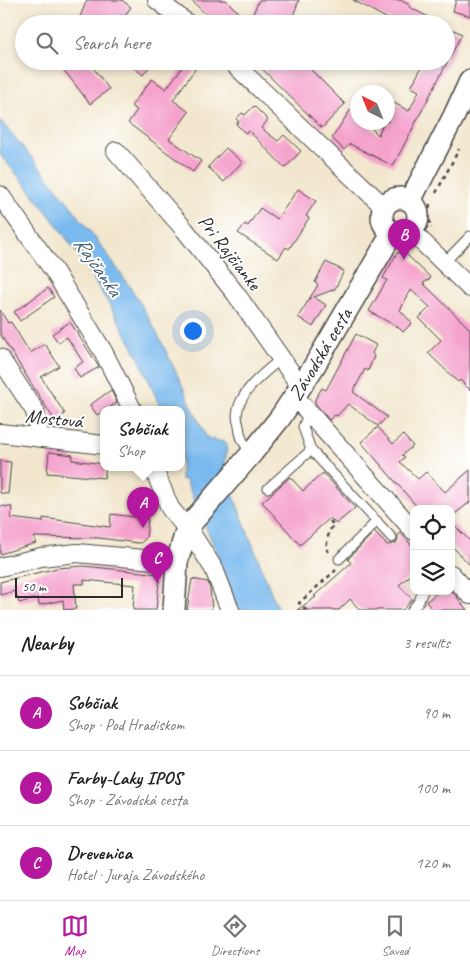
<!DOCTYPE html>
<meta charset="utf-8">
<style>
:root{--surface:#fff;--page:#f2f2f2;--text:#202124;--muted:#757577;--line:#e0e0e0;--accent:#b5179e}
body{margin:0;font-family:Caveat,sans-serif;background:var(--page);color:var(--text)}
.controls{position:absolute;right:15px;bottom:15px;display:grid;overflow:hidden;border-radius:10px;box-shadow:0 2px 8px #0003}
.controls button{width:45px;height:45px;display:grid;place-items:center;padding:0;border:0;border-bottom:1px solid var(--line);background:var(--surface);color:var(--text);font:25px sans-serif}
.compass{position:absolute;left:350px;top:85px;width:45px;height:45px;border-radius:50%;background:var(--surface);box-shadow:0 2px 8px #0003;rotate:317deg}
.scale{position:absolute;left:15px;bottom:12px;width:108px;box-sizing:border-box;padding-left:5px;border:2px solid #2b2b2b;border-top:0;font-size:14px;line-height:18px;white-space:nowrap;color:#2b2b2b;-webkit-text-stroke:4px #fff;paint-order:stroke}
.you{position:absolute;left:192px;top:330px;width:18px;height:18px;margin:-12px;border:4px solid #fff;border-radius:50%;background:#1a73e8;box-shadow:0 0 0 8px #1a73e833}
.badge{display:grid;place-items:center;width:32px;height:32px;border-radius:50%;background:var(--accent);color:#fff;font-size:16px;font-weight:700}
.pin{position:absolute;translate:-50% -41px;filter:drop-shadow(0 1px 2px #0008)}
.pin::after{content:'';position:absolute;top:26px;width:18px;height:15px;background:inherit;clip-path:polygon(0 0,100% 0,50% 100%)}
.popup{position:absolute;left:100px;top:406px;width:85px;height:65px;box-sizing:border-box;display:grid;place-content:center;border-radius:10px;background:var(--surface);filter:drop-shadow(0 1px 4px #0005);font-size:16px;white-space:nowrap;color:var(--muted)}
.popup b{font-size:19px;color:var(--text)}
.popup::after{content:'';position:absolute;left:50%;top:100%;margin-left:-10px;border:10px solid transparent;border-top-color:var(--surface)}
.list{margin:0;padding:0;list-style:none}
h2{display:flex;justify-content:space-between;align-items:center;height:65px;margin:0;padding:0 20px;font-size:21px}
h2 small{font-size:16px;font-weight:400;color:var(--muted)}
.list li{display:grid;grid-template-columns:32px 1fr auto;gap:15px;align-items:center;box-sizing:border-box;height:75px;padding:0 20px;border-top:1px solid var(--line)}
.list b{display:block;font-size:19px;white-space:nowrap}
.list p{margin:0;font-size:16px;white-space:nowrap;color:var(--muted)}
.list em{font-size:16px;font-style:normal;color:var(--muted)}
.icon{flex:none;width:28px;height:28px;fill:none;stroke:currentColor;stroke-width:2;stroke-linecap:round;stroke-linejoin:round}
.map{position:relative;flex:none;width:470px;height:610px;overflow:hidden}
.search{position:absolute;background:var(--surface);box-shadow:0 2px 8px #0003;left:15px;right:15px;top:15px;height:55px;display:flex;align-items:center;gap:12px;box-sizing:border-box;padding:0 18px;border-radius:28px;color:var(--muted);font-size:19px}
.sheet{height:290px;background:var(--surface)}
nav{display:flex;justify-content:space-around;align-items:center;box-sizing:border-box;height:70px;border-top:1px solid var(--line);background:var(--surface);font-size:14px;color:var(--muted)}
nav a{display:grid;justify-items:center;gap:2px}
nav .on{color:var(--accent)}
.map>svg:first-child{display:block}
.water{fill:#7abaee;stroke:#52728c}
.building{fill:#f5a3cd}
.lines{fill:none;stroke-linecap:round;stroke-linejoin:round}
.service-casing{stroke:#494743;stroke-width:11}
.minor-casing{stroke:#494743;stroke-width:20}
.tertiary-casing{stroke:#494743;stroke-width:24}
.path{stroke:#494743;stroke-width:2.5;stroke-dasharray:4 4;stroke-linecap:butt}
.service{stroke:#fff;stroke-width:9}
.minor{stroke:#fff;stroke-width:18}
.tertiary{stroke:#fff;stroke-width:21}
.labels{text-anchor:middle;stroke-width:4;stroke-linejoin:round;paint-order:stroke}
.street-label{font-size:20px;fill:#2b2b2b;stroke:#fff}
.water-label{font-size:21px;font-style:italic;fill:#475d6f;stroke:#fff}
</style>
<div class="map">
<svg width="470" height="610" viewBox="0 0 470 610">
<rect width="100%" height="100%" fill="#fff"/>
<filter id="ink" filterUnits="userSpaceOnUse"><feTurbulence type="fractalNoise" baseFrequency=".02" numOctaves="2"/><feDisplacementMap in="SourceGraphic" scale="10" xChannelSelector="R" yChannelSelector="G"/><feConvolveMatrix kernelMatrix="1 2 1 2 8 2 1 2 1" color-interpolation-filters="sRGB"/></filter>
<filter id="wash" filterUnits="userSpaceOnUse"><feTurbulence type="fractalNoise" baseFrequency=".0096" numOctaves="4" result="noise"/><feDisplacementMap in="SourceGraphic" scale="20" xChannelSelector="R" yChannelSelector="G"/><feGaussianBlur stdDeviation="1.12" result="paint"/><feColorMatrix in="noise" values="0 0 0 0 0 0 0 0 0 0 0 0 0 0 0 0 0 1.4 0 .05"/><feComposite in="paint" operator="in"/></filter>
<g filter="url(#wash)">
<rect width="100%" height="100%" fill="#f2e7ce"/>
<path class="water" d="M0 120C49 177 96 235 137 298 164 341 184 392 207 438L227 443 225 465 234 497 278 610H238L214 546 185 479 181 480 182 409H161C153 391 146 371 136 353 100 283 53 214 0 155Z"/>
<g id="blocks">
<path class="building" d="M87 0H122L131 7 124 17 121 15 114 24H85L79 19Z
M191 0H226L249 23 259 0H299L290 24H216Z
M353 0H400L410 5 409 7 442 24H397Z
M456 0H470V16L453 11Z
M446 26 462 34 393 166 350 144 344 150 332 138 351 109 358 116V122H365L378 135 384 122H388V117L394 103 409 111 419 91 411 87 425 61H446Z
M57 61H88L109 89 90 104Z
M125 61H154L143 75Z
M187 61H201L173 100 189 112 169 139 201 161 193 172 128 123 137 110 131 106 152 79 166 89Z
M254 61H302L345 104 322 128Z
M254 106 268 120 261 128 278 141 284 135 301 151 285 168 249 131 245 133 236 124 239 122 236 119 242 113 245 115Z
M226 148 242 162 224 182 208 167Z
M298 189 316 201 306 216 309 218 289 249 286 247 278 259 238 233 245 224 248 226 260 208 277 219Z
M404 252 431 278 423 283 470 329V390L460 380 458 382 428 353 441 340 419 318 430 307 411 290 400 310 412 323 403 332 399 328 369 311 387 280 383 278 397 253Z
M326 262 344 271 335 289 314 297 326 305 313 327 298 317 318 285 315 282Z
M48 288 54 297 20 321 14 312Z
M0 310 8 323 11 322 30 353 45 344 59 366 41 377 65 414 55 421 0 334Z
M70 322 76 331 78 332 79 336 99 367 80 378 74 368 83 362 67 337 59 343 52 334Z
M356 334 376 345 372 353 374 356 368 371 365 369 353 392 387 417 378 426 348 404 337 416 335 415 329 420 315 403V399L322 388 326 390Z
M111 390 117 403 107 409H104V411L97 415 90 405Z
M378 427 393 444 403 435 413 446 402 455 405 457 400 462 418 479 426 472 445 492 470 470V502L451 517V509H419L361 442Z
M49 452 73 455 72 460 104 464 106 467 104 478 47 473Z
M0 461 11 462 8 494 0 493Z
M323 473 355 508 336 524 330 518 300 545 262 502 290 477 303 491Z
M0 506 12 507 11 518 43 522V518L110 527 111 514 148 519 146 538 141 543H138L99 538 34 537 36 543 0 554Z
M451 522 470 541V565L451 545Z
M374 532 387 545 396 543 398 539V535L401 533 414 548V572L399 585 412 599 403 610H360L350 599 339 610H297L316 597 314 596 351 563 348 559Z
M84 566 160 574 156 610H133L135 585 84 580V584H74L76 609 64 610 63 600 39 605 38 598 19 603 15 591 0 595V582L57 568Z
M192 579 208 582 210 589 212 610H187Z
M439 591H452L467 610H433L426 602Z"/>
</g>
</g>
<g filter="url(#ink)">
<use href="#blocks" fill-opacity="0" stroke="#494743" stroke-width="1"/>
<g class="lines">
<g class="service-casing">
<path id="service" d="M444 263 470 236
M309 412 303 427 311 450 392 538
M252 453C244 445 240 438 239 426 238 423 237 418 237 415 239 391 265 372 282 358
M268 488 311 450
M339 559 377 521
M412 610 419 601 423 591"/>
</g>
<g class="minor-casing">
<path id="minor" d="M157 0 188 24
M231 61 384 207
M116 151 185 230 236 294 301 387
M0 195 54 271 104 353 132 409
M410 230 470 288
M0 358 35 411 40 438
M295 397 414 531
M0 433 104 445
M153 467 170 508 193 536 214 569 230 610
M0 567 41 557 77 553 177 562
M451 574 470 595"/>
</g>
<g class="tertiary-casing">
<path id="tertiary" d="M382 216a18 18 0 1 1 36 0a18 18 0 1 1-36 0Z
M410 201 454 116 470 81
M174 610 177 562 187 528 252 453 280 418 313 368 393 232"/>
</g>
<path class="path" d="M436 193 459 149
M430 204 428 214 431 228
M330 521 334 525 329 531 326 549 330 553
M306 610 299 603 336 570"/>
<use href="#service" class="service"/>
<use href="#minor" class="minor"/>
<use href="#tertiary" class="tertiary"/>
</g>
</g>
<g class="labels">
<g class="street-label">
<text transform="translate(230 252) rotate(52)" y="7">Pri Rajčianke</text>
<text transform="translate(320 354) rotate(-59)" y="7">Závodská cesta</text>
<text transform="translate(54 418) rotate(6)" y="7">Mostová</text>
</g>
<g class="water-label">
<text transform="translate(98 266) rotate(55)" y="7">Rajčanka</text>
</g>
</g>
</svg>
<div class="controls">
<button><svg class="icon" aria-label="locate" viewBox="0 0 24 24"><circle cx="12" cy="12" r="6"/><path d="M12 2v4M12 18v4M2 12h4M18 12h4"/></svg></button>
<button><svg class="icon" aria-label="layers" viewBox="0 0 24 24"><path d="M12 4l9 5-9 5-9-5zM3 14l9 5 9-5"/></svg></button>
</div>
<svg class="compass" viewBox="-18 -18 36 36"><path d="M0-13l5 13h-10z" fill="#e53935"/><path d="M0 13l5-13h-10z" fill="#757577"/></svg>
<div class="scale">50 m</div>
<div class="you"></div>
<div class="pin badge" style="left:143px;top:528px">A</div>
<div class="popup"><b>Sobčiak</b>Shop</div>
<div class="pin badge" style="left:404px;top:260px">B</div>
<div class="pin badge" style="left:157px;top:583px">C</div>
<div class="search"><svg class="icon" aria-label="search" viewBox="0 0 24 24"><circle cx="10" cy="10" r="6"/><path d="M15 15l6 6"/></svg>Search here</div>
</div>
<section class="sheet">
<h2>Nearby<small>3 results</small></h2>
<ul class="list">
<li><span class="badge">A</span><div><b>Sobčiak</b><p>Shop · Pod Hradiskom</p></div><em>90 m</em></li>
<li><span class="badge">B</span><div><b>Farby-Laky IPOS</b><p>Shop · Závodská cesta</p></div><em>100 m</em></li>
<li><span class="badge">C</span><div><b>Drevenica</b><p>Hotel · Juraja Závodského</p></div><em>120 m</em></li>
</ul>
</section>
<nav>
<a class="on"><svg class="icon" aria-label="map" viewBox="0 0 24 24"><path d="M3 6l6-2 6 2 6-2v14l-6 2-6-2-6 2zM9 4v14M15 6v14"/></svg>Map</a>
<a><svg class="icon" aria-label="directions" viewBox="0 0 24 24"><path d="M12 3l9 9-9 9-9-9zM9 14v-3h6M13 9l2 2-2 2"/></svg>Directions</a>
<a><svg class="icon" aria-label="saved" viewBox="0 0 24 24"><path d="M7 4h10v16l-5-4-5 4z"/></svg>Saved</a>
</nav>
